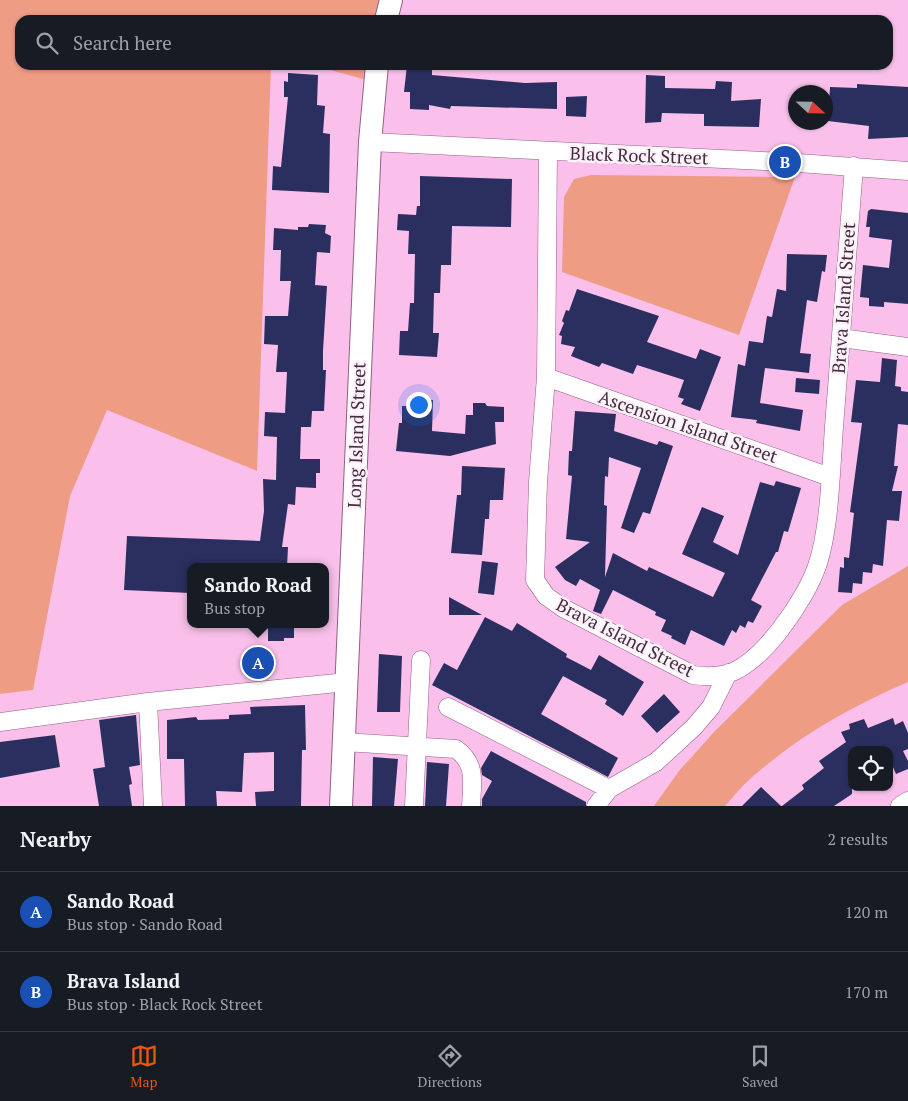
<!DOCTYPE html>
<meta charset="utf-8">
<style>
:root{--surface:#171b24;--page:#242831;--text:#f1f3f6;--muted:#9ea1a6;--line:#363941;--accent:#ea580c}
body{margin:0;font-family:"PT Serif",serif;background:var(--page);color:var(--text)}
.controls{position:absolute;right:15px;bottom:15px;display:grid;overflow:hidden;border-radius:10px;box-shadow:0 1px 4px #0004}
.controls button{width:45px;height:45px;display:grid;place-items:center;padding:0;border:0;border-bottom:1px solid var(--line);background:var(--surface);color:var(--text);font:25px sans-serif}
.compass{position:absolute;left:788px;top:85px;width:45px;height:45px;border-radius:50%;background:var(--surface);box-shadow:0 1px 4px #0004;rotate:112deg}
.you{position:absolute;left:418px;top:404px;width:18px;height:18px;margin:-12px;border:4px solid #fff;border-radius:50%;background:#1a73e8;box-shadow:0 0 0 8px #1a73e833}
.badge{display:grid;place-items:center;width:32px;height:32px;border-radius:50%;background:var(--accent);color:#fff;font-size:16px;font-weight:700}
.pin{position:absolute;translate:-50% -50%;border:2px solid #fff;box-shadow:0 1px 5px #0006}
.popup{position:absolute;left:187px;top:563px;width:142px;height:65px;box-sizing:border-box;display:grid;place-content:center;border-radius:10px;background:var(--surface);filter:drop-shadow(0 1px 4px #0005);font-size:16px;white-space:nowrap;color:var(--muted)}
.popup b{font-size:19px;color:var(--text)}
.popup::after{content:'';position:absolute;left:50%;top:100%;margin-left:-10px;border:10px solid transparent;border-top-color:var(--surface)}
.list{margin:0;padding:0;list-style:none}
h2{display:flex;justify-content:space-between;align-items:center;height:65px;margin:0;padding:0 20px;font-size:21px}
h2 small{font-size:16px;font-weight:400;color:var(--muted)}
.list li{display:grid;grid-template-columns:32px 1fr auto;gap:15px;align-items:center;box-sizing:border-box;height:80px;padding:0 20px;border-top:1px solid var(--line)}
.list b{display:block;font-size:19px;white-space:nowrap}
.list p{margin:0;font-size:16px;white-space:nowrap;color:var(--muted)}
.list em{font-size:16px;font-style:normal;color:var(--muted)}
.icon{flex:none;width:28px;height:28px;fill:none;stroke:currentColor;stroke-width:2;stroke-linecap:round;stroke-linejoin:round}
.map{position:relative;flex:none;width:908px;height:806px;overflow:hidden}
.search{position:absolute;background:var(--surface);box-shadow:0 1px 4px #0004;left:15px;right:15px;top:15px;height:55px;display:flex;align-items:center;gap:12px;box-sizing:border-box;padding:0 18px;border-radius:15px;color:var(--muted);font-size:19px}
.sheet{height:225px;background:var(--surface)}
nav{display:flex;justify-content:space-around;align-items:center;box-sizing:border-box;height:70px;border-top:1px solid var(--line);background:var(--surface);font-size:14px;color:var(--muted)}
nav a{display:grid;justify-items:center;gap:2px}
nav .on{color:var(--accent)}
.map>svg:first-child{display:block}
.green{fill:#ef9c85}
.building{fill:#2a2f60}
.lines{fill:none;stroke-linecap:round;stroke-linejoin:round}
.minor-casing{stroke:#935f86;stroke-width:19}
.tertiary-casing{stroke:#935f86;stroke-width:24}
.minor{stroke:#fff;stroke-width:18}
.tertiary{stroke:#fff;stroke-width:22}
.labels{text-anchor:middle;stroke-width:5;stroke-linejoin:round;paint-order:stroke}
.street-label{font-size:18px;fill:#432d3e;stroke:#fef2fa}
</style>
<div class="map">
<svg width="908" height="806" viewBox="0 0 908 806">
<rect width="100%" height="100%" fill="#fac0eb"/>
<path class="green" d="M0 0H393L389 20H20V65H271L257 471 107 410 70 496 33 690 0 694Z
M312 65H378L374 82Z
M591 175 795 177 739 335 562 272 564 197 574 179Z
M908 566V682C854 705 802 734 757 773 745 782 735 795 725 806H654L679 771 715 731 842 605Z"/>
<path class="building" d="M407 65 432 67V75L525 83 557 82V109L451 106 450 109 429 105V110L410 109V92H404Z
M288 73 318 75 317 105 325 106 323 133 330 134 329 193 272 190 273 166 281 167 288 97H284V81L288 82Z
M646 75 665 76V88L715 89 716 81 732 82 731 101 761 99 759 127 704 126V114L662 113 661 122 645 123Z
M857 84 908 87V137L868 139 869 126 828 121 830 87 857 88Z
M587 96 586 117 566 116V97Z
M420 176 512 179 511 227 452 226 451 265H441L440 293H434L433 333H439L437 357 399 355 400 331H408L410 303H414L415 254H408L409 231 397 230 398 214 416 215 417 206H420Z
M871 209 908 213V304L884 302V307L869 306V298L860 297 863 265 889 268 892 240 869 237 870 227H866L868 211Z
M309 224 326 225 325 233 331 236 330 253 317 252 315 285 327 286 323 351V370H326L324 411H312L311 427H301L300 459H320V473H316V488L296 487 295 505 288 504 282 547H288L287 567H190V593L124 590 127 536 260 541 264 511 263 479 276 480 277 437 264 436 265 412 285 413 287 372H276L278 345 264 344 265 316H288L291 281H280L281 250H273L274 228 298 230V227H308Z
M787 254 827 255 825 272 822 271 817 302 807 300 800 353 811 354 809 373 765 368 760 403 803 410 800 431 756 423 757 420 731 417 738 364 745 366 749 341 763 343 767 316 772 317 777 289 786 291Z
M577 289 659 316 647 342 696 359 700 349 721 357 700 411 681 404 684 399 678 397 684 380 637 365 633 374 602 363 599 367 571 356 575 347 561 344 562 336 559 335 564 323 562 321 566 310 569 311Z
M882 358 897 360 895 386 901 387V391L908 392V425L898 424 894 466H898L892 491H902L899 521 887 520 883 566 873 564 872 573 863 572 862 584 853 583 852 593 838 592 840 567 844 568V557L849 558 854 513 850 512 862 423 851 422 856 380 880 382Z
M796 378 820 380 819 394 795 392Z
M409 399 433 400 432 431 465 434 466 415H473V403H485L487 406 504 407V422H495L496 444 450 456 396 451 399 423H402V406H409Z
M575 411 616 414 614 431 657 445 659 441 673 446 650 514 643 512 634 533 621 528 641 468 609 457 608 477 605 476 604 505 607 506 605 577 613 553 647 571 649 567 713 597 725 573 682 554 702 507 724 516 713 542 738 555 760 482 774 486 776 481 801 488 788 532 784 531 778 552H776L751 600 762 606 753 623 748 621 745 628 740 625 736 633 732 630 724 646 691 630 685 645 671 638 672 636 661 631 666 620 655 615 656 612 613 590 601 614 593 611 600 590 580 579 576 586 565 580 555 567 590 542 566 539 572 476 568 475 569 451H572Z
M462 466 505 468 503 500H490L489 519H485L482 555 451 553 457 495H461Z
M482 561 498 563 494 595 478 593Z
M449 597 482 615H449Z
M485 617 512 631 517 623 567 654 566 657 591 670 599 655 644 682 623 716 605 704 607 700 563 676 541 714 618 758 608 777 432 685 444 663 457 670Z
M268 624H294V638H284V641H268Z
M379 654 402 656 400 712H377Z
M664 694 680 712 657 733 641 716Z
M305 705 306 750H302L301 806H256L255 792 274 791V752L244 753 242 792 216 791 217 806H185L184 759H167V720L196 717 198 720 229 719V715L251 714 250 707Z
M136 715 140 765 129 767 132 784 129 785 132 806H99L93 769 105 767 99 720Z
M893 718 895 725 903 721 908 733V749L903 751 908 761V769L896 774 889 758V750H852V794L834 806H782L804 789 802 785 824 768 819 761 846 742 841 732 850 729 849 724 864 719 868 728Z
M55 735 60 767 0 778V742Z
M491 751 586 802V806H482V799L492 781 482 775 481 768Z
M373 757 398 759 394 806H372Z
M427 762 449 764 446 806H425Z
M761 787 781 806H742Z"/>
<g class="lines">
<g class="minor-casing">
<path id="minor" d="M370 142 785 162 908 171
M548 152 546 377 538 482 535 580 546 596 563 608 693 675C705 677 715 677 727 674 762 664 806 599 817 566 830 529 831 467 834 427 841 340 847 253 854 166
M841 338 908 347
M546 377 830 477
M148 702 153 806
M448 707 609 789
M0 722 148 702 347 682
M344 742 456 749C477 764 472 783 471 806
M414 806 421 660
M596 806 609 789 656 762 694 727 711 707 728 673
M900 806 908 801"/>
</g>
<g class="tertiary-casing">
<path id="tertiary" d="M386 20 391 0
M341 806 370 142 377 65"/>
</g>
<use href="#minor" class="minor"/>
<use href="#tertiary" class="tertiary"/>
</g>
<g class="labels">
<g class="street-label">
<text transform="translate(639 156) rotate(2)" y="6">Black Rock Street</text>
<text transform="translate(844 298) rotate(-86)" y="6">Brava Island Street</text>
<text transform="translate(688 427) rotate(19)" y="6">Ascension Island Street</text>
<text transform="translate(357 435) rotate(-88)" y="6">Long Island Street</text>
<text transform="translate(625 638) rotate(27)" y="6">Brava Island Street</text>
</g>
</g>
</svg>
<div class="controls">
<button><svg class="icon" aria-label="locate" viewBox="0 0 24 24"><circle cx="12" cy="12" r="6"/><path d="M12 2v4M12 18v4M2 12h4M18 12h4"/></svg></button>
</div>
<svg class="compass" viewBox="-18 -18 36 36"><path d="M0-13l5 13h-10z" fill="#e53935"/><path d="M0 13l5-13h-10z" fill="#9ea1a6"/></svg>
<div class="you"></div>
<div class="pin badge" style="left:258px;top:663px;background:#1a4fb4">A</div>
<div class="popup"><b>Sando Road</b>Bus stop</div>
<div class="pin badge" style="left:785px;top:162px;background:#1a4fb4">B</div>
<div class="search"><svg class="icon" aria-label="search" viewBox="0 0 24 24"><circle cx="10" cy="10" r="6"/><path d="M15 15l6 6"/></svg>Search here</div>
</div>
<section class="sheet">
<h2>Nearby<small>2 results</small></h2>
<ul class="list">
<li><span class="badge" style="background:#1a4fb4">A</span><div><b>Sando Road</b><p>Bus stop · Sando Road</p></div><em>120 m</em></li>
<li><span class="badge" style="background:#1a4fb4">B</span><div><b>Brava Island</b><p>Bus stop · Black Rock Street</p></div><em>170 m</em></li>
</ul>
</section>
<nav>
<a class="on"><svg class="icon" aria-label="map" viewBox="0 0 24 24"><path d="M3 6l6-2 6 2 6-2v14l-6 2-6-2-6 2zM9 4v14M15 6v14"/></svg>Map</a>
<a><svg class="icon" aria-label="directions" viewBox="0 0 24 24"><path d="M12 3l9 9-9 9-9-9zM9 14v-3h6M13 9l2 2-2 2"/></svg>Directions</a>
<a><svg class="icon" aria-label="saved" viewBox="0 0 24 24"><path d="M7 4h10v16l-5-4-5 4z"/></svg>Saved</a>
</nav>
